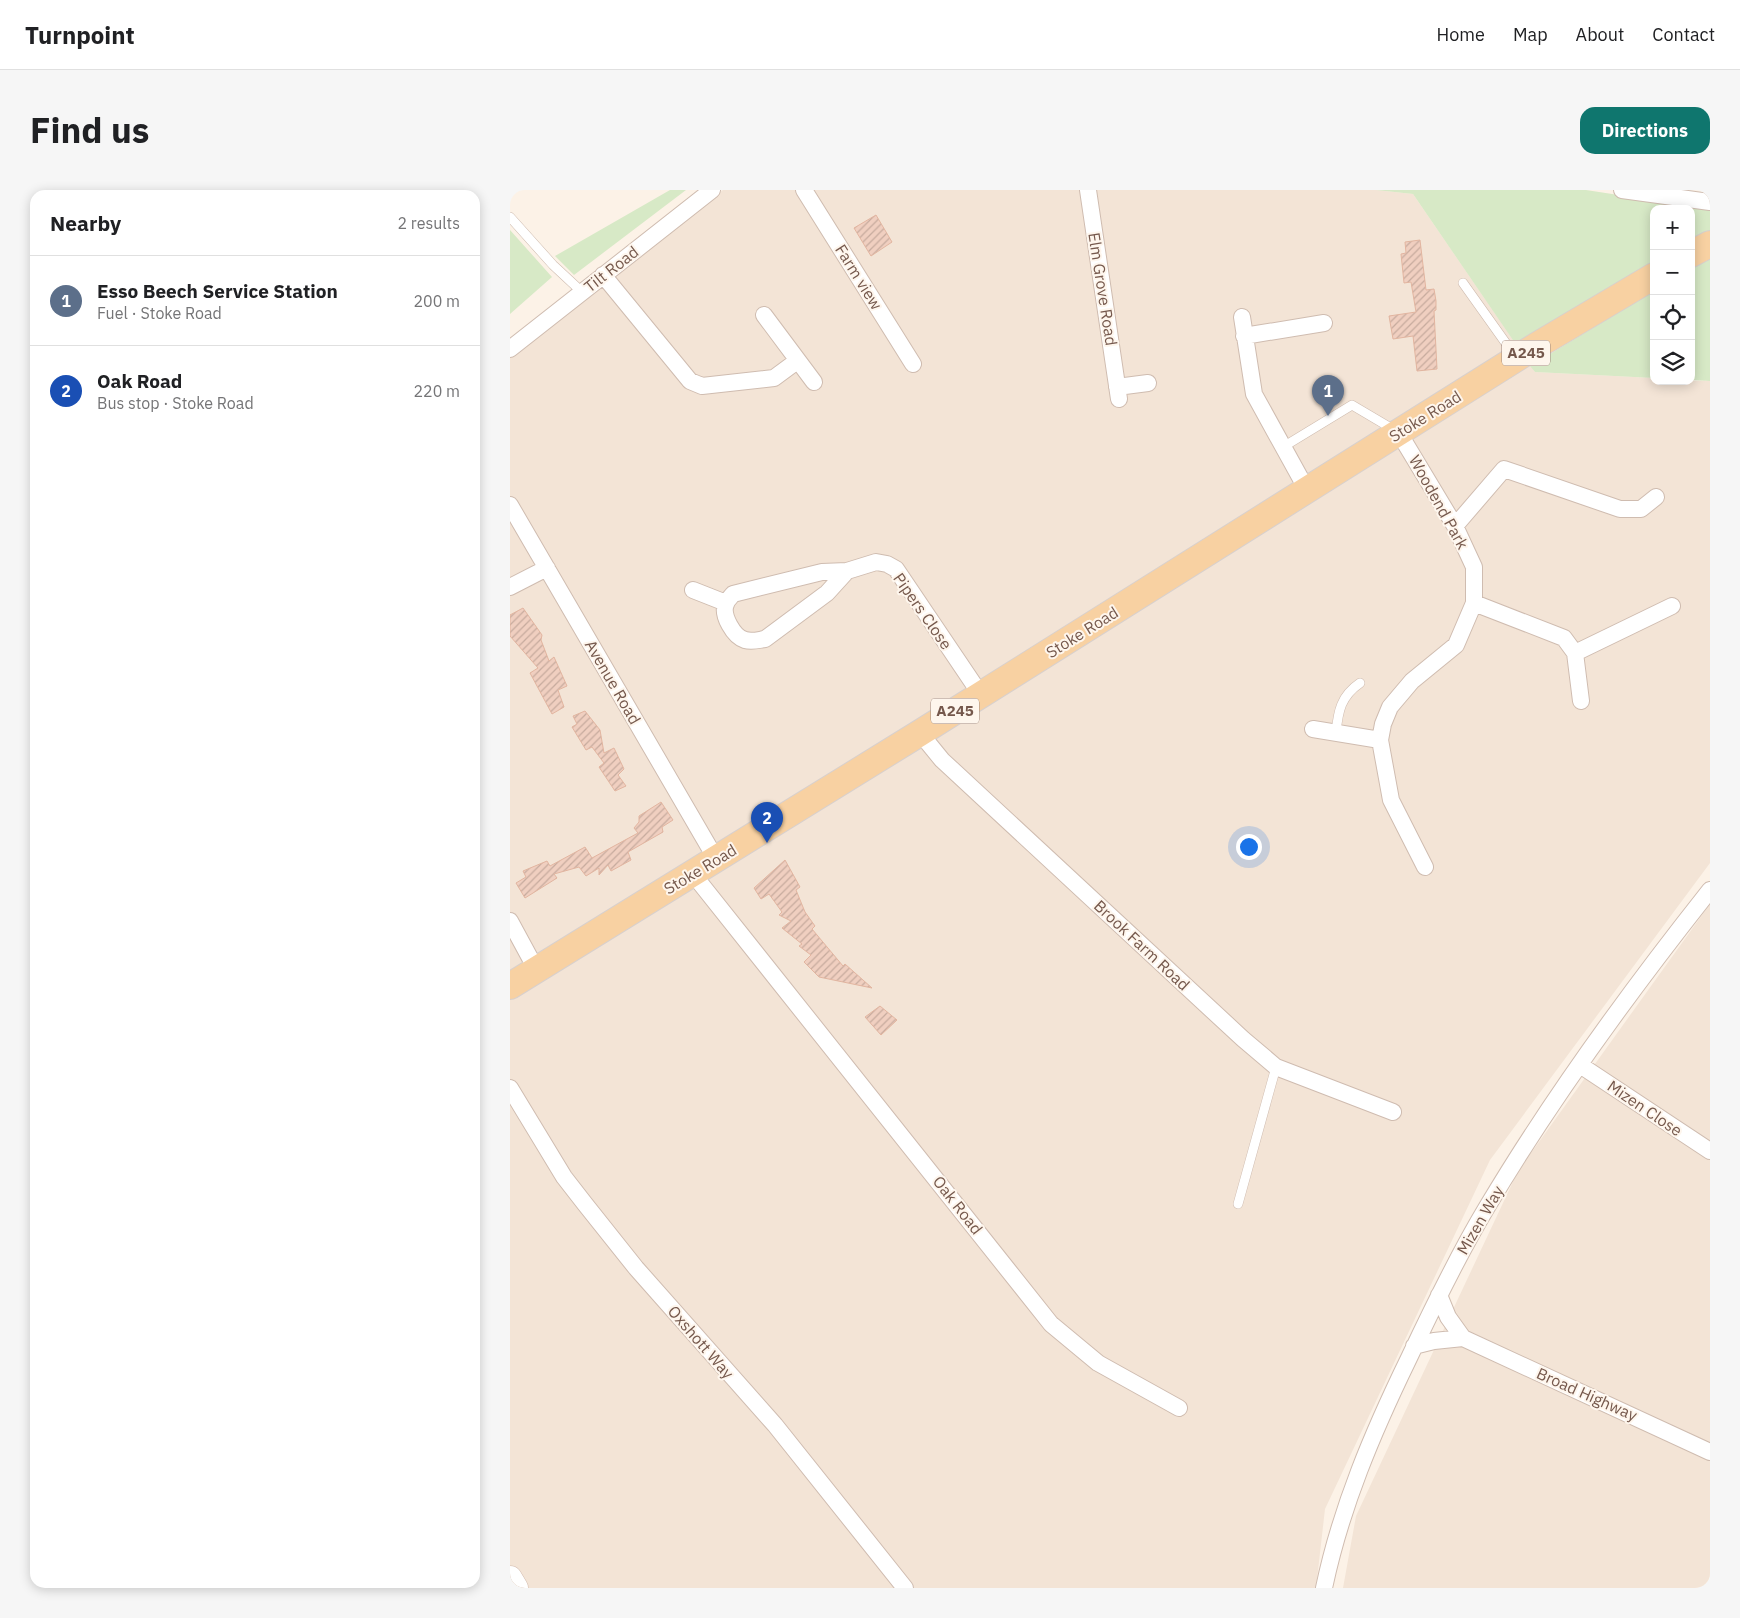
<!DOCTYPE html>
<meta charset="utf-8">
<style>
:root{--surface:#fff;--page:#f6f6f6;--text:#202124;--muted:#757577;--line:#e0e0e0;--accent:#0f766e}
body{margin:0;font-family:"IBM Plex Sans",sans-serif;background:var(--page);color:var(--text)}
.controls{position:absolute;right:15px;top:15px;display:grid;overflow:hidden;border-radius:10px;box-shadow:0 2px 12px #0003}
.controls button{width:45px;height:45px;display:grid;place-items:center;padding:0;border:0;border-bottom:1px solid var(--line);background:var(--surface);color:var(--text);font:25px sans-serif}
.you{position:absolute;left:738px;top:656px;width:18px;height:18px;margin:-12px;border:4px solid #fff;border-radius:50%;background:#1a73e8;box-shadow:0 0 0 8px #1a73e833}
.badge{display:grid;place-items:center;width:32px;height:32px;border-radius:50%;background:var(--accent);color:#fff;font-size:16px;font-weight:700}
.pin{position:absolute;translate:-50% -41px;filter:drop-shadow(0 1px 2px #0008)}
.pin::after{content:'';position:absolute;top:26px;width:18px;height:15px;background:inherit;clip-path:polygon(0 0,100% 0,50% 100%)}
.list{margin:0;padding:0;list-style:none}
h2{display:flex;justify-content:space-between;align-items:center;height:65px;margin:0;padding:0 20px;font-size:21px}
h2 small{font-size:16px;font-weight:400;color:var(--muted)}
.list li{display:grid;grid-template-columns:32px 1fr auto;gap:15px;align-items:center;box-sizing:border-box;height:90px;padding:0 20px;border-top:1px solid var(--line)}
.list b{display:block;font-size:19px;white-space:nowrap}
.list p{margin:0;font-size:16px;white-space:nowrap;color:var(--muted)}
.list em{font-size:16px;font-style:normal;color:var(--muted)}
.icon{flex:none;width:28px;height:28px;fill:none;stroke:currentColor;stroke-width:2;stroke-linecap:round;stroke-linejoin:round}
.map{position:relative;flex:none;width:1200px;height:1398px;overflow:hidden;border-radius:15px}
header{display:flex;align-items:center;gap:30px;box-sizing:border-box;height:70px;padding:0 25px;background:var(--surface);border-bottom:1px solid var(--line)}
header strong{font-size:24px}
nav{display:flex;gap:28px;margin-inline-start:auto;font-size:18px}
.intro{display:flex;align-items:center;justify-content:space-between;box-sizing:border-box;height:120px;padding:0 30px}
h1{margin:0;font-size:35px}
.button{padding:12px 22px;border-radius:15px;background:var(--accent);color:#fff;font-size:18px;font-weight:700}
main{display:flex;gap:30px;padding:0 30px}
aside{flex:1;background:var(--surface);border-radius:15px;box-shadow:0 2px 12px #0003}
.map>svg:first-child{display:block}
.residential{fill:#f3e4d6}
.green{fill:#d7e9c6}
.building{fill:url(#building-hatch);stroke:#e2b5a0}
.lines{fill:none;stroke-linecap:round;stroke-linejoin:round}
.lane-casing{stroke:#cfbcb0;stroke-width:10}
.street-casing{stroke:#cfbcb0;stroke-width:18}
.secondary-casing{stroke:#d2bbae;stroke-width:25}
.primary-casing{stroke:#d8d0cd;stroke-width:28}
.lane{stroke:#fff;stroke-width:9}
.street{stroke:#fff;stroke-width:16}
.secondary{stroke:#fff;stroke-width:24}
.primary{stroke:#f8d1a2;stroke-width:26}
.labels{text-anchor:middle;stroke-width:4;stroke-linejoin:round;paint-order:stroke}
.shield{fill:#fef6ed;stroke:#9e877c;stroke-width:1}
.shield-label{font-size:15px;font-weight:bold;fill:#75584c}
.street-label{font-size:16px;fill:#75584c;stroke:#fef6ed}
</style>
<header>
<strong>Turnpoint</strong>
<nav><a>Home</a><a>Map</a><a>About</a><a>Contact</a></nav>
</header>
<div class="intro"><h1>Find us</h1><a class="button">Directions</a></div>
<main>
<aside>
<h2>Nearby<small>2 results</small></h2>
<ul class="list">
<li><span class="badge" style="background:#5c6f8a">1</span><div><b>Esso Beech Service Station</b><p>Fuel · Stoke Road</p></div><em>200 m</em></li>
<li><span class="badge" style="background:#1a4fb4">2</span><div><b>Oak Road</b><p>Bus stop · Stoke Road</p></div><em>220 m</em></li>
</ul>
</aside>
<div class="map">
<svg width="1200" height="1398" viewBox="0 0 1200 1398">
<defs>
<pattern id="building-hatch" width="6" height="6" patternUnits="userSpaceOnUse" patternTransform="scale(1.25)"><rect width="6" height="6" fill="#f0cfc0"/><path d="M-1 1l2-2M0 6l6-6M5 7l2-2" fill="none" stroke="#c7ab9e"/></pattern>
</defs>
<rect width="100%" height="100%" fill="#fcf2e7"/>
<path class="residential" d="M213 0H866L903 4 1025 182 1144 188V191H1200V673L980 970 815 1319 806 1398H0V152Z
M1200 714V1398H833L846 1326 1008 981Z"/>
<path class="green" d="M160 0H176L64 85 45 66Z
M866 0H1076L1200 19V43L1181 55V19H1144V77L1009 159 903 4Z
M0 40 42 87 0 124Z
M1200 67V191L1181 190V78Z
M1144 101V188L1025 182 1020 176Z"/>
<path class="building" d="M366 25 382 52 361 66 344 38Z
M910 50 916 100 924 99 926 111V120L924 121 927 179 907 181 903 146 883 149 879 126 906 122 901 92 894 93 891 64 896 63 895 52Z
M13 418 32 445 31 450 39 471 44 467 57 496 48 500 54 517 42 524 20 483 28 478 0 446V425Z
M75 521 90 540 94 563 104 558 114 579 108 585 116 596 105 601 89 577 94 573 82 557 76 560 62 537 67 534 63 526Z
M151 612 163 630 152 637 153 642 118 662 121 670 101 681 98 675 89 685V678L76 686 69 677 44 684 47 688 15 708 6 693 16 687 13 681 37 671 40 676 75 657 82 668 128 643 124 638 129 632V626Z
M275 670 290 697 286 700 295 722 305 736 302 739 333 776 335 774 362 798 309 787 294 772 301 765 289 756 292 754 272 738 281 731 269 725 272 722 259 704 251 709 244 698Z
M370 816 387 830 371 845 355 827Z"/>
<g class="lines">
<g class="lane-casing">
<path id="lane" d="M0 27 43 75 72 102
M953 93 1005 166
M773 257 842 215 886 241
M826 543C828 521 831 506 850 493
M728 1014 766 877"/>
</g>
<g class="street-casing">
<path id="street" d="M294 0 403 174
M578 0 609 209
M1112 0 1200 12
M93 85 180 191 192 196 264 188 287 171
M254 125 304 192
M732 127 744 204 797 300
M734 146 814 133
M0 159 202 0
M607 197 638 193
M889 243 945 336 964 377V413L946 455 902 491 880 517 873 534 870 550 881 610 915 677
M0 315 206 669
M945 336 994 279 1110 319H1131L1146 307
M337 381 317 403 255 449C248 450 242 452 235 450 224 447 211 425 216 414 217 410 221 407 223 404L312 382 337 381 366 372 377 374 386 379 471 505
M0 397 37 378
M183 400 216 413
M964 413 1054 448 1065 463 1071 511
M1065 463 1162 416
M803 539 870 550
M410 543 432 570 733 849 766 877 883 922
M183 684 541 1134 588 1173 669 1218
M0 731 26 779
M1070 875 1200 961
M0 898 54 987 75 1014 126 1078 265 1235 395 1398
M929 1105 938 1127 953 1148 1200 1262
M904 1156 924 1151 953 1148
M814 1398C831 1317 863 1242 899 1168 923 1117 948 1065 977 1017 1043 906 1120 801 1200 700"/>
</g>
<g class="secondary-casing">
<path id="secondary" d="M0 1388 6 1398"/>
</g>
<g class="primary-casing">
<path id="primary" d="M1181 64 1200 54
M0 796 410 543 1026 156 1144 86"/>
</g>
<use href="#lane" class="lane"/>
<use href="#street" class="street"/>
<use href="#secondary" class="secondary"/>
<use href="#primary" class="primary"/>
</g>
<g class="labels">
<g class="shield">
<rect x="992" y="150.5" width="48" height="25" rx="4"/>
<rect x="421" y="508.5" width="48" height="25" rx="4"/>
</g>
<g class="shield-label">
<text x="1016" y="168">A245</text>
<text x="445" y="526">A245</text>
</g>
<g class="street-label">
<text transform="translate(101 79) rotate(-38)" y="6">Tilt Road</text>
<text transform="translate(349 87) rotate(58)" y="6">Farm view</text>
<text transform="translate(593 99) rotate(81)" y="6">Elm Grove Road</text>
<text transform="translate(915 226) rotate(-32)" y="6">Stoke Road</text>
<text transform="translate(929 312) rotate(61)" y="6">Woodend Park</text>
<text transform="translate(413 421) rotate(55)" y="6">Pipers Close</text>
<text transform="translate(572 442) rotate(-32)" y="6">Stoke Road</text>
<text transform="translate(103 492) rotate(60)" y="6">Avenue Road</text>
<text transform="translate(190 679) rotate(-31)" y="6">Stoke Road</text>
<text transform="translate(632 755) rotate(43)" y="6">Brook Farm Road</text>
<text transform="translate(1135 918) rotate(34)" y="6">Mizen Close</text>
<text transform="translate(448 1015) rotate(52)" y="6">Oak Road</text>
<text transform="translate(970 1030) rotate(-60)" y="6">Mizen Way</text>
<text transform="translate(191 1152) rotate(49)" y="6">Oxshott Way</text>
<text transform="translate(1077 1204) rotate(24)" y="6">Broad Highway</text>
</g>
</g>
</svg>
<div class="controls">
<button>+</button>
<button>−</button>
<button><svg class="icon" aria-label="locate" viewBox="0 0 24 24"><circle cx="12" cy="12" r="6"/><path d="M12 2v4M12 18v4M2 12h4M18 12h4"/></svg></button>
<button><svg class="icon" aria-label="layers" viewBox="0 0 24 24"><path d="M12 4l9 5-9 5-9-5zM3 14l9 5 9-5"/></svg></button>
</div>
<div class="you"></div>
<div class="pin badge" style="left:818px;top:226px;background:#5c6f8a">1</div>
<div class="pin badge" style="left:257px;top:653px;background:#1a4fb4">2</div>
</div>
</main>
